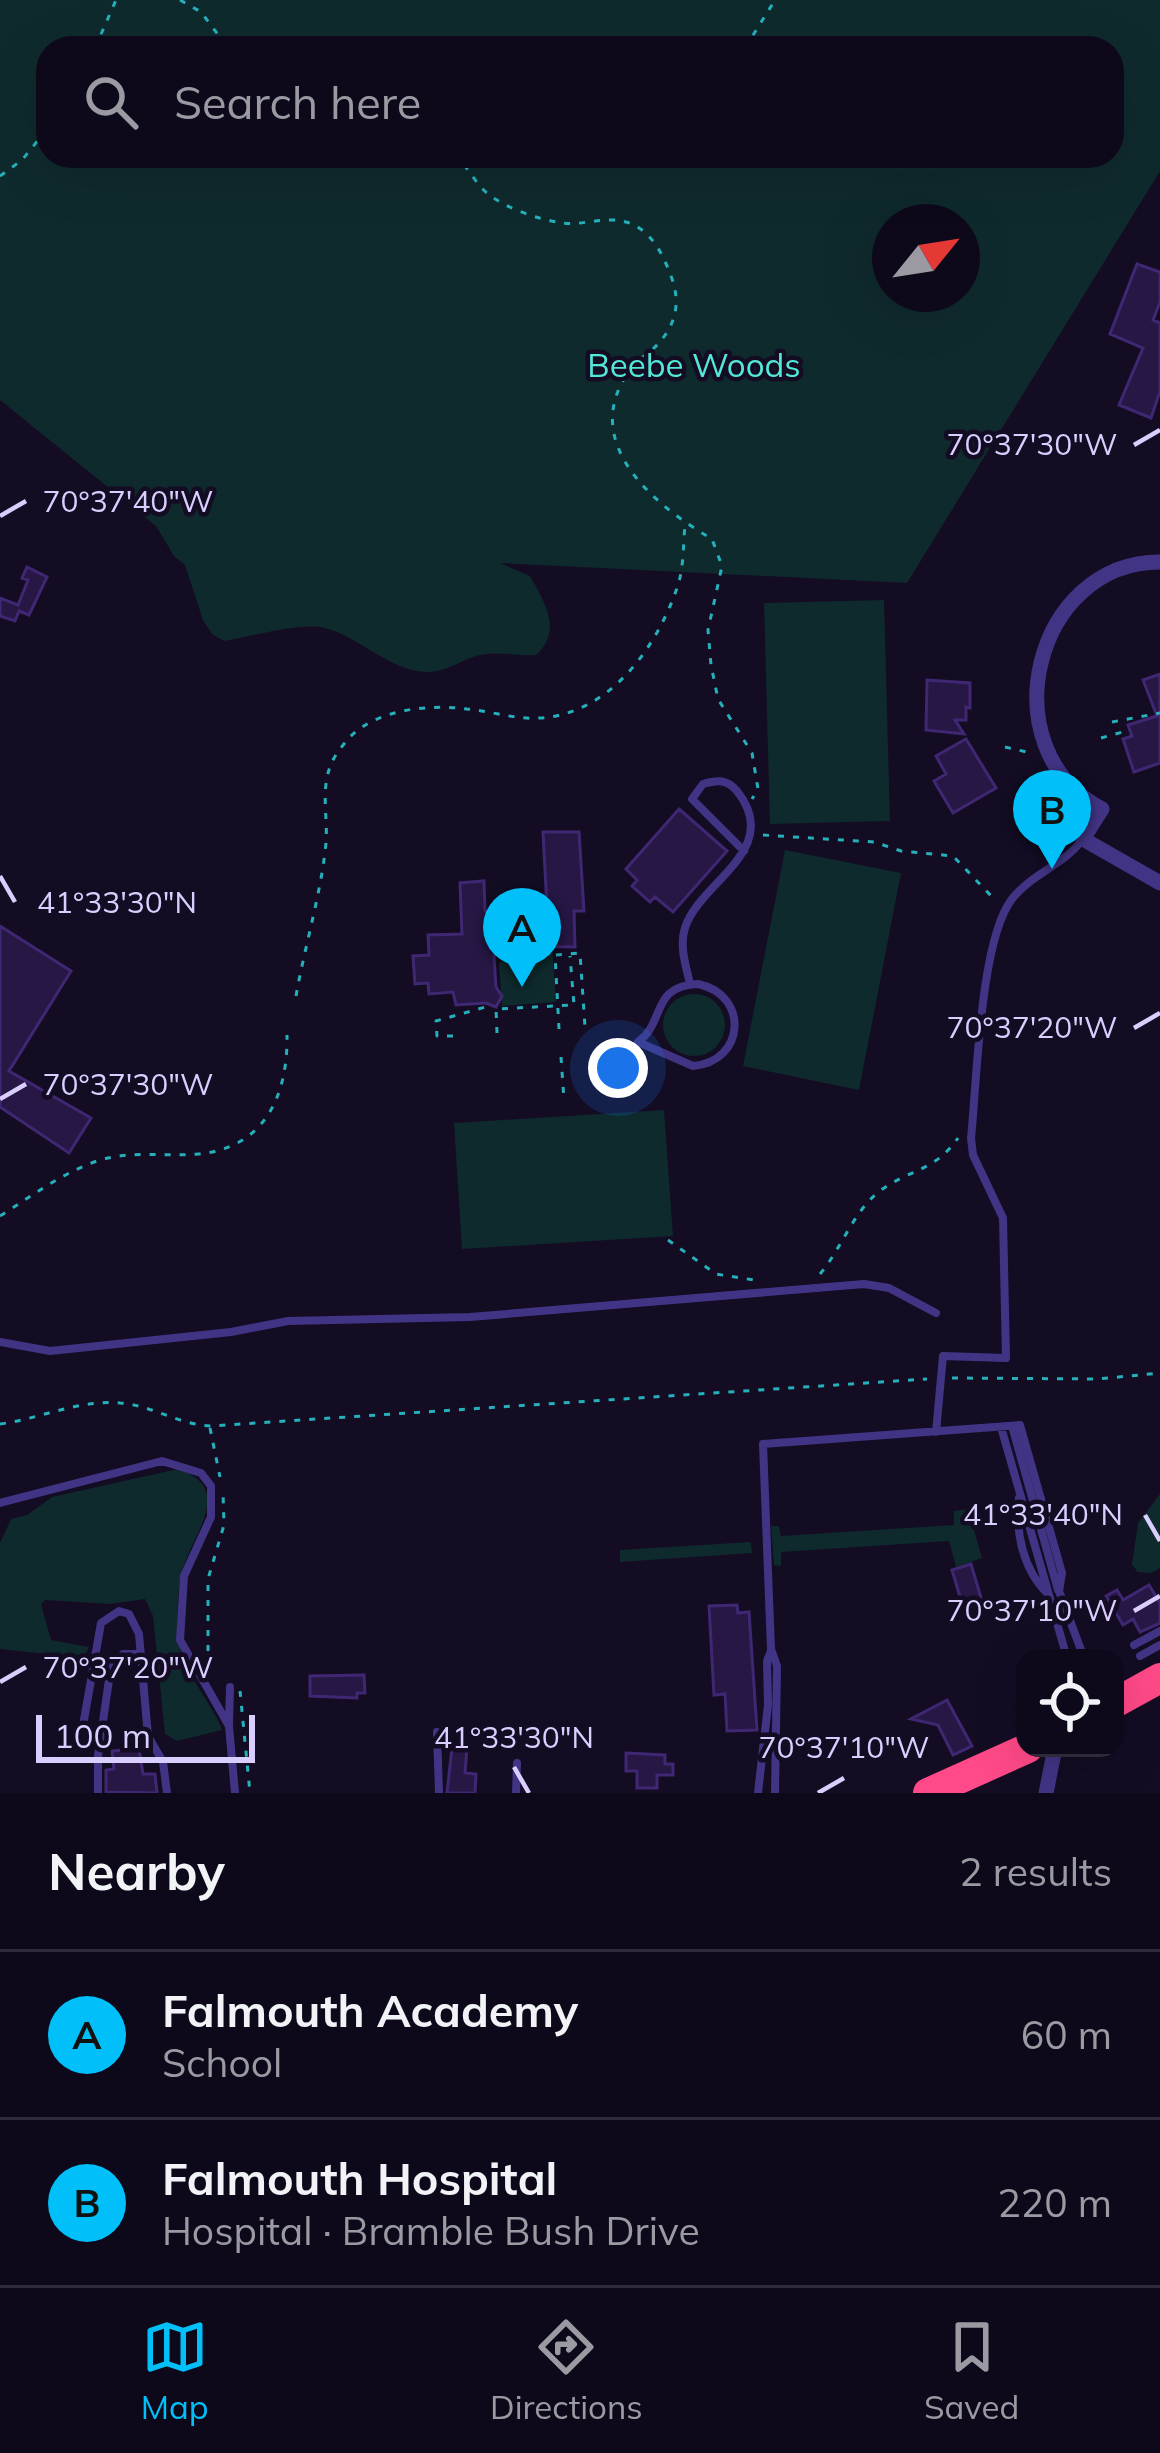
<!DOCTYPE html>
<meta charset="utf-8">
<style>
:root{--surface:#0e091a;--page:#1c1727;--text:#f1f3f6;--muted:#9b9aa2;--line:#2e2a39;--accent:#00bff9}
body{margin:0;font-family:Mulish,sans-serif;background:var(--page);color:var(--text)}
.controls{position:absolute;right:36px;bottom:36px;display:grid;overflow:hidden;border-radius:24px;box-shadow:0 12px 48px #0002}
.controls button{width:108px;height:108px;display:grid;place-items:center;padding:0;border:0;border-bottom:3px solid var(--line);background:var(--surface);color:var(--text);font:60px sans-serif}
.compass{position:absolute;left:872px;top:204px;width:108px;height:108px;border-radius:50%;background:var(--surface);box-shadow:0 12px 48px #0002;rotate:60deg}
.scale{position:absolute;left:36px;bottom:30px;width:219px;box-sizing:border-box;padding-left:12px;border:6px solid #daceff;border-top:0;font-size:33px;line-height:42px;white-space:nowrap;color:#daceff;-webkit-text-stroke:9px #130c23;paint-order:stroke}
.you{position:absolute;left:618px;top:1068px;width:42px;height:42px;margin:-30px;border:9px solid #fff;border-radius:50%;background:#1a73e8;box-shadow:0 0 0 18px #1a73e833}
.badge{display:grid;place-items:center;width:78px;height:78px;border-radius:50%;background:var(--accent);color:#111;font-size:39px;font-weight:700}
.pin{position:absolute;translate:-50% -99px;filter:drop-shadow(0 3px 6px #0008)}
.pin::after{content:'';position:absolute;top:63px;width:42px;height:36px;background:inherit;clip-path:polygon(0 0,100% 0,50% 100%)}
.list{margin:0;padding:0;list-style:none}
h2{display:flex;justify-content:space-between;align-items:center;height:156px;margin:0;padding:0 48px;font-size:51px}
h2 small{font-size:39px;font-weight:400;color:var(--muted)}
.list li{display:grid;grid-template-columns:78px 1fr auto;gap:36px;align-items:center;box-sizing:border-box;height:168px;padding:0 48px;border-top:3px solid var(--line)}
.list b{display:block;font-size:45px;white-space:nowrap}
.list p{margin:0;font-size:39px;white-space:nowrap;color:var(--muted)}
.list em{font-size:39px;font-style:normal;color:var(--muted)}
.icon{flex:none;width:66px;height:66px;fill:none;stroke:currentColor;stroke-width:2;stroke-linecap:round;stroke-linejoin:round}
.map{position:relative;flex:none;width:1160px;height:1793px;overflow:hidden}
.search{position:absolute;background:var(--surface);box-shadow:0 12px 48px #0002;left:36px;right:36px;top:36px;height:132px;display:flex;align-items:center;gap:30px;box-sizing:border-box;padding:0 42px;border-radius:36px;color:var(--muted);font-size:45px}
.sheet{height:492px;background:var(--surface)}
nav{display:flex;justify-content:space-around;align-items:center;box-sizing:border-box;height:168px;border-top:3px solid var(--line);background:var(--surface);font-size:33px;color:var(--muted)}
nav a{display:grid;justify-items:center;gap:6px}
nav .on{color:var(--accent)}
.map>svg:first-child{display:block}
.green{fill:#0f2a2d;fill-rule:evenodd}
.building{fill:#261745;stroke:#402773;stroke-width:3}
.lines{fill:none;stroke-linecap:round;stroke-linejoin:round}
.path{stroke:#25b1bc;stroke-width:3;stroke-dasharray:6 9;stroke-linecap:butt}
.lane{stroke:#423485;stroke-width:8}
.street{stroke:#423485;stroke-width:15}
.highway{stroke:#ff4988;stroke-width:30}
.ticks{fill:none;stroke:#daceff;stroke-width:4.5}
.labels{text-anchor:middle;stroke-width:9;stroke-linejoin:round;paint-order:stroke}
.park-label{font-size:33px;fill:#52e7d6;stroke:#130c23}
.ticks-label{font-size:30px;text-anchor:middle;fill:#daceff;stroke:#130c23;stroke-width:9;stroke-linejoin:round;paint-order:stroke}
</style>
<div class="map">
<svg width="1160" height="1793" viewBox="0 0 1160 1793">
<rect width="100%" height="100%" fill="#130c23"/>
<path class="green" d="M0 0H1160V171L907 583 500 563 530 576C545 603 563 631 536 655 516 656 500 651 480 655 463 659 444 673 427 672 389 671 360 637 325 628 301 622 250 637 224 641L212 634 203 620 185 565 174 556 156 526 0 400ZM48 48H1112V156H48ZM890 222H962V294H890Z
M884 600 890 821 770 824 764 603Z
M785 850 901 873 859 1090 743 1066Z
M552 947 556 1002 502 1006 499 964 511 950Z
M663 1025a31 31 0 1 1 62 0a31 31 0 1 1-62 0Z
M664 1110 673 1236 462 1249 454 1123Z
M178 1469C236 1488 192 1535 182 1571 177 1591 176 1625 180 1646 185 1676 212 1702 222 1730L177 1741 165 1734 153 1616 145 1599 109 1604 45 1600 41 1604 51 1640 89 1647 86 1653 77 1657 0 1649V1543L11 1519 27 1515 52 1497Z
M1160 1494V1568L1151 1573 1138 1572 1132 1565 1138 1523Z
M968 1509 982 1558 956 1567 949 1541 781 1552V1566L774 1565 771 1526H779L781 1536 954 1525V1511Z
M751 1542 752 1553 620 1562V1550Z"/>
<path class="building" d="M1137 264 1160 272V302L1153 320 1160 323V391L1151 418 1119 405 1143 348 1110 334Z
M27 567 47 577 29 615 19 611 15 621 0 616V598L18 605 28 580 22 578Z
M1160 674V763L1134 772 1123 739 1132 736 1128 725 1157 716 1143 680Z
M927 680 970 683V708L966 707V720H955L964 734 926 730Z
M966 739 996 788 953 813 934 781 946 774 936 756Z
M679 809 727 851 673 912 655 897 650 902 632 886 637 880 626 869Z
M543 832H579L584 911H574L575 947 502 946 494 956 496 987 502 996 496 1007 486 1003 456 1005 453 992 429 994 428 983 415 984 413 956 429 955 428 935 462 934 460 883 484 881 485 911 547 908Z
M0 926 71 971 9 1071 91 1118 69 1153 0 1107Z
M971 1564 982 1601 963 1607 952 1570Z
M1149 1585 1160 1603V1623L1140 1632 1133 1619 1123 1625 1106 1596 1117 1590 1123 1600Z
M737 1605 738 1613 749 1612 757 1730 727 1731 725 1694 714 1695 709 1606Z
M364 1675 365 1693H357V1698L310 1696V1676Z
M947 1700 972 1746 953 1755 938 1725 911 1719Z
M452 1747 467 1748 465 1773 476 1774 475 1793H447Z
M139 1749 143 1774H155L157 1793 106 1792V1770L114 1769 112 1751Z
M626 1753 665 1755V1764H673V1775H657V1788H637V1771H626Z"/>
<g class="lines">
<path class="path" d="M180 0 201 12 228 48
M95 48 116 0
M745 48 775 0
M396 156 464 165 482 156
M464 165C471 173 478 186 487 193 505 208 539 220 563 223 578 225 594 220 609 220 644 219 660 246 671 276 682 305 675 328 653 349 647 355 637 360 632 367 576 440 652 504 712 539L722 566 708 630 711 665 718 699 752 753 758 789 752 799
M0 176 22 160 48 128
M1112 722 1160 713
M1101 738 1130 730
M1005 747 1031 753
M763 835 874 842 901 851 953 856 996 901
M296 996C305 945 321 894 326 843 328 816 320 788 332 762 335 755 343 745 348 739 376 709 428 704 467 709 491 711 516 720 540 718 609 714 656 649 677 588 684 569 683 545 685 525
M559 1029 555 955 580 953 585 1027
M497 1033 496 1009 574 1005 570 956
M453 1036H437L436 1021 489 1006
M561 1057 564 1100
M0 1216C32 1196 60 1174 97 1161 131 1150 164 1157 198 1154 265 1148 288 1095 287 1035
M668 1240 716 1274 754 1280
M820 1274C842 1248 853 1211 881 1190 912 1168 934 1172 958 1138
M952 1378 1098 1379 1160 1373
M0 1424C39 1419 80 1399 120 1403 151 1405 177 1424 210 1426L927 1379
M210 1428 220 1477
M208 1666V1579L224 1525 223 1493
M240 1691 250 1793"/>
<path class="lane" d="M690 984C686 966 679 946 685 928 699 882 784 850 737 791 727 779 717 780 703 784L692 799 744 851
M698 984C750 995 745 1062 693 1066L638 1042C666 1022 650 986 698 984Z
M0 1342 50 1351 231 1332 288 1321 470 1317 864 1284 889 1288 936 1313
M1012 1426 1058 1590
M1001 1427 1067 1658
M936 1432 943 1356 1006 1358 1003 1218 973 1155 971 1138C977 1081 980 940 1012 899 1031 874 1064 865 1083 839
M1019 1498C1015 1532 1023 1570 1048 1594
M0 1503 162 1461 201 1473 211 1486V1517L184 1576 180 1640 229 1726 235 1793
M1134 1645 1160 1631
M1140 1656 1160 1645
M84 1720 101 1623 119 1611 129 1614 139 1634 148 1736 163 1762 167 1793
M229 1724 230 1687
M437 1732 439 1793
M98 1793V1756L111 1666 123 1654H141
M516 1793 517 1763
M758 1793 768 1705 767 1661 771 1651
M775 1793 777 1666 771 1649 763 1444 1020 1425 1062 1573 1059 1591 1084 1658"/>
<path class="street" d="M1160 562C1034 562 988 749 1102 809L1083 839 1160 883
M1046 1793 1055 1748"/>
<path class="highway" d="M1115 1703 1160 1678
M928 1793 1028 1748"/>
</g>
<path class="ticks" d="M1134 445 1160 430M0 516 26 501M0 876 15 902M1134 1028 1160 1013M0 1099 26 1084M1145 1515 1160 1541M1134 1611 1160 1596M0 1682 26 1667M514 1767 529 1793M818 1793 844 1778"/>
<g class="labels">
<g class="park-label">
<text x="694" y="377">Beebe Woods</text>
</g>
</g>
<g class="ticks-label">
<text x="1032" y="455">70°37'30"W</text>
<text x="128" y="512">70°37'40"W</text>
<text x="117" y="913">41°33'30"N</text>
<text x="1032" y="1038">70°37'20"W</text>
<text x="128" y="1095">70°37'30"W</text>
<text x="1043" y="1525">41°33'40"N</text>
<text x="1032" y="1621">70°37'10"W</text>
<text x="128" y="1678">70°37'20"W</text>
<text x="514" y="1748">41°33'30"N</text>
<text x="844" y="1758">70°37'10"W</text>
</g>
</svg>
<div class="controls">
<button><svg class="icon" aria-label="locate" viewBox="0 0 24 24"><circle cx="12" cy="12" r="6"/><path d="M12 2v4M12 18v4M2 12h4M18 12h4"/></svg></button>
</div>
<svg class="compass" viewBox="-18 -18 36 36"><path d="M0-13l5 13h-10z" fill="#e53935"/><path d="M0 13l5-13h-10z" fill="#9b9aa2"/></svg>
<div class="scale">100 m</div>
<div class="you"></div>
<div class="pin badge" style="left:522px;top:987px">A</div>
<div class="pin badge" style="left:1052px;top:869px">B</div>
<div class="search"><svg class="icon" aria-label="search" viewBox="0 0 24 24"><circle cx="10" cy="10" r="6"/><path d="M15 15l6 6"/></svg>Search here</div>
</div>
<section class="sheet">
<h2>Nearby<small>2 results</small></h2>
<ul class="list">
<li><span class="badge">A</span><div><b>Falmouth Academy</b><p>School</p></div><em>60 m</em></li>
<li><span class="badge">B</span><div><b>Falmouth Hospital</b><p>Hospital · Bramble Bush Drive</p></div><em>220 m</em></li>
</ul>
</section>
<nav>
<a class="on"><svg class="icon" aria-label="map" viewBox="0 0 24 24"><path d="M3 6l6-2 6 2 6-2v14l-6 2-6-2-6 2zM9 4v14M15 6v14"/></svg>Map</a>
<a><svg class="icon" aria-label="directions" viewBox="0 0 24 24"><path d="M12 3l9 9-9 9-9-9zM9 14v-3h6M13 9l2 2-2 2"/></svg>Directions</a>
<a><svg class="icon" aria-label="saved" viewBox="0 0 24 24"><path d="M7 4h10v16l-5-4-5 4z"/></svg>Saved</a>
</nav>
